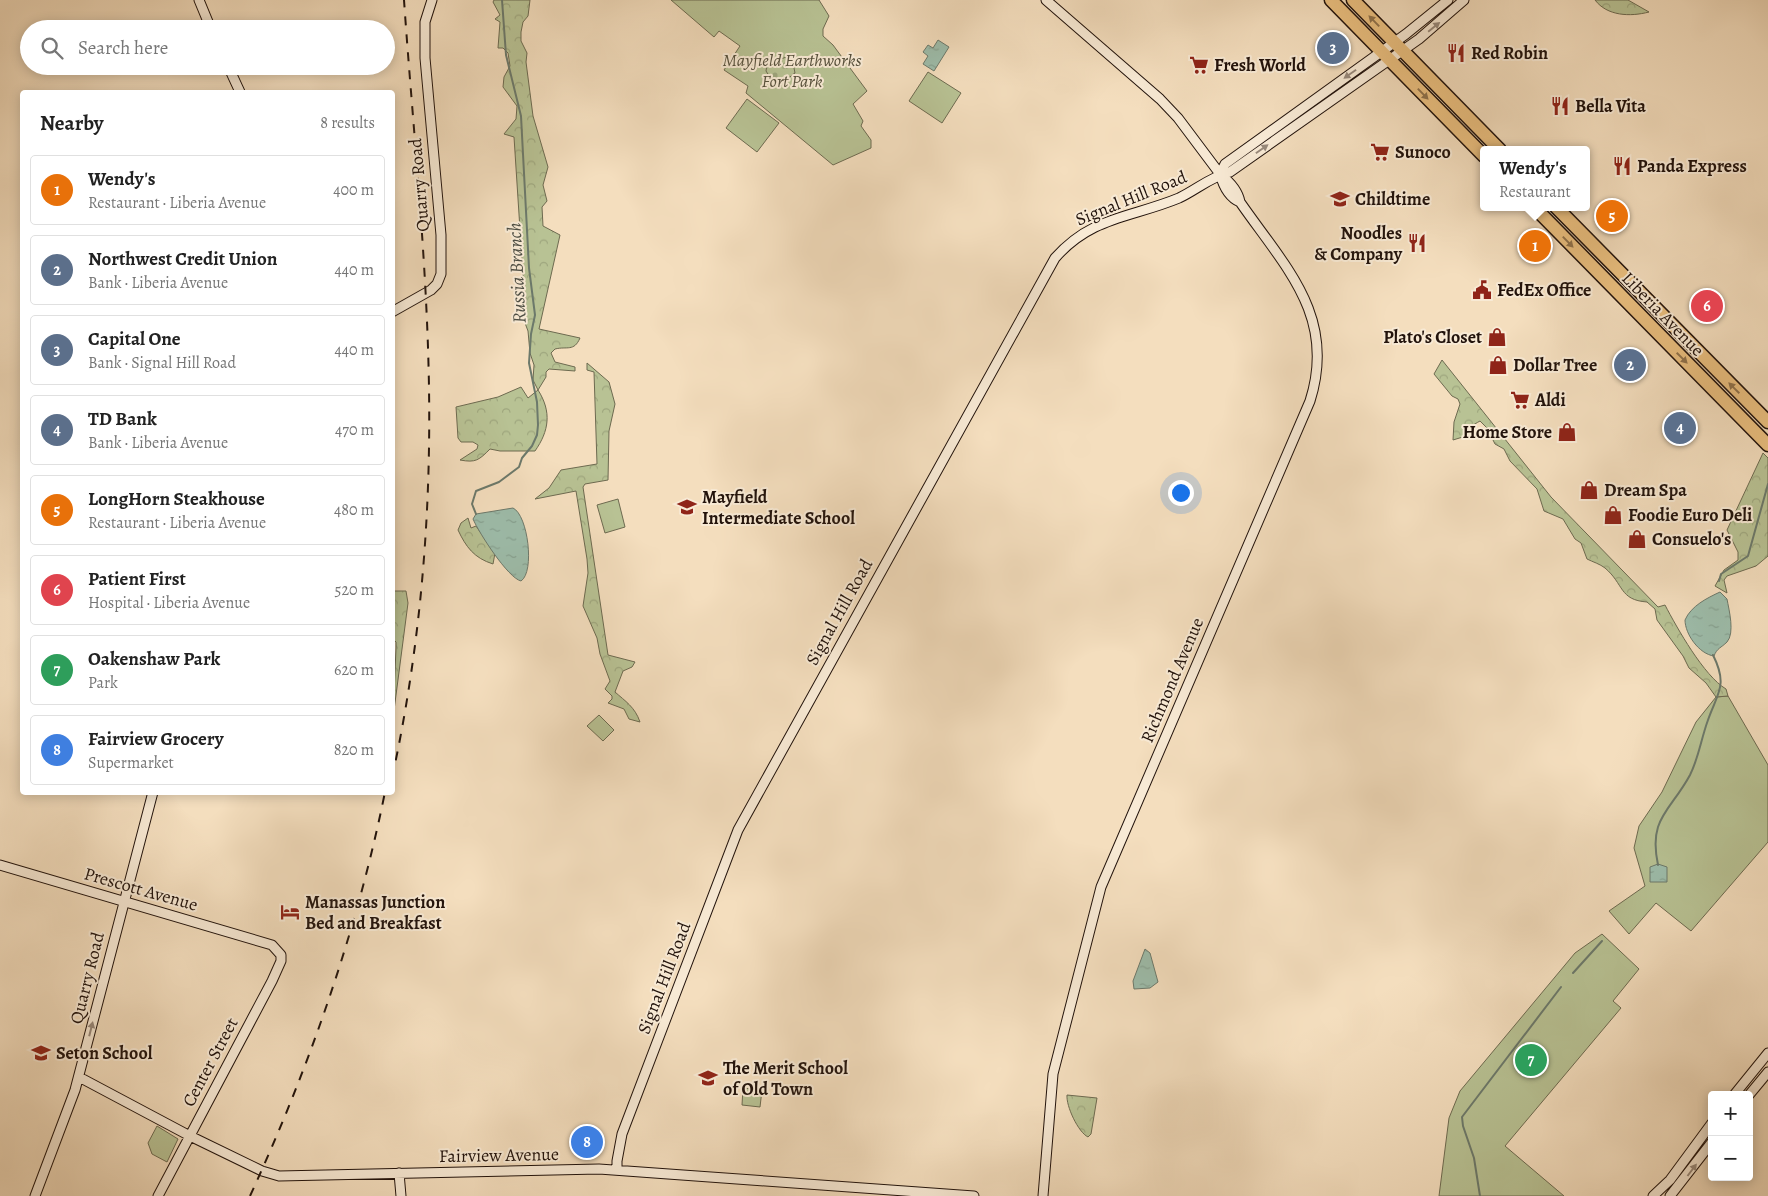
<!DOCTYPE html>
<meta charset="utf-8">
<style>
:root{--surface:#fff;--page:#f2f2f2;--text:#222;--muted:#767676;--line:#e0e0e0;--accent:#db2777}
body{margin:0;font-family:Alegreya,serif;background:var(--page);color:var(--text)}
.controls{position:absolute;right:15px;bottom:15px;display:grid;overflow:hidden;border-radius:5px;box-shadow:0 2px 12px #0003}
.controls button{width:45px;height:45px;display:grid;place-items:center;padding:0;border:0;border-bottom:1px solid var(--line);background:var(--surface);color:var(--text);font:25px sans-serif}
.you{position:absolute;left:1180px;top:492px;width:18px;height:18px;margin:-12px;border:4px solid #fff;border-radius:50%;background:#1a73e8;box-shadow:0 0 0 8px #1a73e833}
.badge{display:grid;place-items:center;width:32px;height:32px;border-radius:50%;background:var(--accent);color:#fff;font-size:16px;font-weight:700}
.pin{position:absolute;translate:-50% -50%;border:2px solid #fff;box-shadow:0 1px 5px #0006}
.popup{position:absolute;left:1480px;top:146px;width:110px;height:65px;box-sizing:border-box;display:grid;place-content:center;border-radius:5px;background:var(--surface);filter:drop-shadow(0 1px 4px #0005);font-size:16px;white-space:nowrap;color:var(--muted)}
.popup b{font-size:19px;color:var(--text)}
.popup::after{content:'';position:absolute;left:50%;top:100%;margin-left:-10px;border:10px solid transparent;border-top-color:var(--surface)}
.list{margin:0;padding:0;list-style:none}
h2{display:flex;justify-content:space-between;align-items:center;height:65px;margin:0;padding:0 20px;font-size:21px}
h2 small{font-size:16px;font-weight:400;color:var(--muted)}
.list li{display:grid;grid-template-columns:32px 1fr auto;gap:15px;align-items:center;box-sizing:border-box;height:70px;margin:0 10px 10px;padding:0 10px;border:1px solid var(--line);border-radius:5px}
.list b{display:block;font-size:19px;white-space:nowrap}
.list p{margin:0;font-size:16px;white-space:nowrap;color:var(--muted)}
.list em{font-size:16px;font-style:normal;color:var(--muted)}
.icon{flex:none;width:28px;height:28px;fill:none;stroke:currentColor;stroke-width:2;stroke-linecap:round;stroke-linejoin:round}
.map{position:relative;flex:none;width:1768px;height:1196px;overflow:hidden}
.search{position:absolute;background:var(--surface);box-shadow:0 2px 12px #0003;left:20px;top:20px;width:375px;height:55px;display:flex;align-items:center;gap:12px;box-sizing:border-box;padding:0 18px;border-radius:28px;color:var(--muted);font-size:19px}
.panel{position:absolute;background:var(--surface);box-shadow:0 2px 12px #0003;left:20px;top:90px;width:375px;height:705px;border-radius:5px}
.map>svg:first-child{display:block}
.green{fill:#b8c294;stroke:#6d6a50}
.forest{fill:url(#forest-crowns);stroke:#6d6a50}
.cemetery{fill:url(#cemetery-stones);stroke:#6d6a50}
.water{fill:url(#water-ripples);stroke:#6c796b}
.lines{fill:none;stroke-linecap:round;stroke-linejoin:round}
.stream{stroke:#6c796b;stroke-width:2}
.secondary-casing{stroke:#22130c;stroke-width:11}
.highway-casing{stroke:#22130c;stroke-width:15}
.secondary{stroke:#f8ead5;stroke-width:9}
.highway{stroke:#eabf7f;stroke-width:12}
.rail{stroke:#22130c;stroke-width:2;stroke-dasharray:9 9;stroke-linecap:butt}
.oneway{fill:#90724b}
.oneway2{fill:#98897b}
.labels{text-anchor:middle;stroke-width:4;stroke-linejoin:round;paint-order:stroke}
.poi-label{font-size:18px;font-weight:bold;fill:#22130c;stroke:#f8ead5;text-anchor:start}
.park-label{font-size:18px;font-style:italic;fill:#56503c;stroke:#f8ead5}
.street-label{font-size:18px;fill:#22130c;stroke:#f8ead5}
.water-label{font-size:19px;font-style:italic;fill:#4d4e44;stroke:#f8ead5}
</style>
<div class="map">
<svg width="1768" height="1196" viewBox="0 0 1768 1196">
<defs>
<pattern id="forest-crowns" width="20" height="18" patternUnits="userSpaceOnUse" patternTransform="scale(1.25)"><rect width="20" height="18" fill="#b8c294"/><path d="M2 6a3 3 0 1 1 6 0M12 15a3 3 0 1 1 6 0" fill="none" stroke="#9ea67e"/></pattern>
<pattern id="cemetery-stones" width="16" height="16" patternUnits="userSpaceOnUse" patternTransform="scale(1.25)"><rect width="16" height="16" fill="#b8c294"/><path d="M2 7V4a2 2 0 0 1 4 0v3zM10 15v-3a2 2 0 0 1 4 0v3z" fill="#9ea67e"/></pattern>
<pattern id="water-ripples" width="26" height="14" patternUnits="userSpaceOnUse" patternTransform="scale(1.25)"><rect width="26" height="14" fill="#9dbdab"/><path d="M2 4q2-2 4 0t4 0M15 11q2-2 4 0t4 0" fill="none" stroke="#87a292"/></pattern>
</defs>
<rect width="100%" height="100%" fill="#f4debe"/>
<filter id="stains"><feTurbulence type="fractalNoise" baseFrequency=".004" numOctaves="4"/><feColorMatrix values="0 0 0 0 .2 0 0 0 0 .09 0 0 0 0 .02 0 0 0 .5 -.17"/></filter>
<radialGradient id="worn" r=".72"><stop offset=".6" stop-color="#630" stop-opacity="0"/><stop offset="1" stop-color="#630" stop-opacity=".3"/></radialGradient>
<path class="green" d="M671 0H819L829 16 823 29V36L833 45 867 91 853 104 863 121 861 126 871 140V148L833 165 746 93 748 86 724 70 740 46 719 31 714 37Z
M928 72 961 93 942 123 909 101Z
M747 99 779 123 757 152 726 128Z
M618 499 625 527 605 533 597 505Z
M1728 696 1768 765V842L1691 931 1656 903 1629 934 1609 911 1645 886 1634 848 1639 826 1662 792 1696 722 1716 697Z
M599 715 614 730 603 741 587 726Z
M1602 934 1639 969 1613 1001 1621 1008 1505 1146 1564 1196H1439L1449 1118 1460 1091 1575 953Z
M743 1088 762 1090 760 1107 742 1105Z
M157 1126 178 1139 167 1162 152 1154 148 1143Z"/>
<path class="forest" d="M494 0H530L528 16 523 22 521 32V41L527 53 526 62 533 116 548 167 543 185 547 201 542 207 543 226 560 235 539 329 580 338C574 352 567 346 555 349L551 353 555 362 575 367V371L549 369 546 372V377L538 390C552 412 549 431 535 451H500L490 449C479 460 476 463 460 460L477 449 478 445 473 442H461L458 438 456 407 498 397 521 387 528 398 538 390 533 380 534 365 530 353 528 331 522 315 526 302 525 292 522 284 517 279 523 276 514 137 504 134 516 119 517 106 503 87 504 77 510 66 508 53 503 48H498L500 22 495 19 500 15 493 2Z
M1595 0H1628L1649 12C1630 17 1607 16 1595 0Z
M1442 360 1551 497 1658 607 1665 605C1677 628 1704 676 1726 689L1728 696 1716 697 1706 683 1689 668 1683 656 1657 620 1655 609 1647 602C1619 600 1624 584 1605 568 1600 564 1593 562 1587 559L1581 543 1575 539 1563 519 1544 511 1537 489 1510 461 1504 449 1495 444 1487 428 1480 421C1473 425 1467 428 1466 436L1453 440 1454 422 1460 404 1458 399 1452 396 1434 374Z
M587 363 609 382 615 404 609 431 608 480 585 484 583 487 608 655 635 662 632 667 623 671 615 692C625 701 635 707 640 722L629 719 624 709 608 703 612 699V696L605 689 610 681 600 654 597 638 583 606 588 573 587 559 576 491 535 499 549 488 561 470 597 464 594 372 587 370Z
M1763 453 1768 458V556L1756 566 1727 576 1724 580 1727 593 1715 586 1724 570 1738 560V552L1727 530Z
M468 518 471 528 476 526 495 553 493 564C474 558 466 547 458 530L461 523Z
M393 591H406L408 603 393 718 396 648V642L393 639Z
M1067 1095 1097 1098 1091 1134 1088 1137C1078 1132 1066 1106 1067 1095Z"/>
<path class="cemetery" d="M786 57 793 63 795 73 782 83 773 82 766 71 767 65Z"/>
<path class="water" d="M938 40 949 47 934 71 923 64 928 56 923 52 928 45 933 48Z
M513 508C528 515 535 572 521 581 508 578 479 533 473 519L476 514Z
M1720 592 1727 599C1729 610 1735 633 1727 642 1721 648 1717 648 1714 656 1699 654 1685 634 1685 620 1691 606 1707 598 1720 592Z
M1658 864 1667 867V882H1650V867Z
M1145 949 1150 953 1158 982 1150 988 1134 989 1133 981Z"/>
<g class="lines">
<path class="stream" d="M476 514 472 504 476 491 499 482 519 467 522 458 532 446 537 435 538 425 537 402 529 363 531 334 535 315 529 268 521 116 506 55 502 0
M1719 581 1721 574 1748 556 1768 484
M1658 865C1648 818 1670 812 1690 775 1699 757 1701 739 1708 720 1718 692 1728 685 1713 655
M1573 973 1602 941
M1480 1196 1474 1158 1463 1126 1462 1117 1561 987"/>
<g class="secondary-casing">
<path id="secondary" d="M199 0 211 29
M228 66 240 92
M1220 174 1225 164 1406 34 1448 0
M1220 174C1223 185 1228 197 1240 202
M392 312 431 290 437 284 441 274V235L425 58V22L432 0
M0 865 272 945 281 955V961L272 981 158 1196
M79 1077 190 1136 262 1171 279 1176 599 1169 974 1196
M1734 1095 1768 1053
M1749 1095 1768 1072
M617 1170V1161L622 1134 738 830 1055 258C1092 216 1131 218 1179 198 1196 190 1212 176 1230 172L1419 39 1464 0
M399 1173 401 1196
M35 1196 75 1090 153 792
M1043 1196 1053 1074 1101 887 1310 401C1337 316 1285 267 1240 202 1238 190 1229 181 1220 174L1178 118 1160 99 1046 0
M1653 1196 1670 1180 1712 1123
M1670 1196 1712 1142"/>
</g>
<g class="highway-casing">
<path id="highway" d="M1331 0 1484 156
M1353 0 1500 150
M1534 207 1768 445
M1556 207 1768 422"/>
</g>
<use href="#secondary" class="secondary"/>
<use href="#highway" class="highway"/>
<path class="rail" d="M392 778C420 650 431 519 429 388 427 259 413 129 404 0
M250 1196C309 1068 357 931 385 792"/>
</g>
<defs><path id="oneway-solid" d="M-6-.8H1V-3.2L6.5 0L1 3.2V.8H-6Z" transform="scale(1.25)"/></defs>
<g class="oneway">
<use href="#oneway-solid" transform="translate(1374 21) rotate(-134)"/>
<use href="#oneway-solid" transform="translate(1423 94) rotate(46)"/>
<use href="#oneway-solid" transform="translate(1568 242) rotate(46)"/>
<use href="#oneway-solid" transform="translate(1682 358) rotate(45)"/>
<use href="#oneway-solid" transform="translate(1734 388) rotate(-135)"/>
</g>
<g class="oneway2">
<use href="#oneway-solid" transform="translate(1434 27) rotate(-39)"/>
<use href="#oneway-solid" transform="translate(1350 74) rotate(145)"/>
<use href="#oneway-solid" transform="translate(1262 149) rotate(-35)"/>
<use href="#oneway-solid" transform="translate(91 1029) rotate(-76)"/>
<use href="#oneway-solid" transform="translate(1692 1170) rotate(-53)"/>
</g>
<defs>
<g id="restaurant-bare" transform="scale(1.5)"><path d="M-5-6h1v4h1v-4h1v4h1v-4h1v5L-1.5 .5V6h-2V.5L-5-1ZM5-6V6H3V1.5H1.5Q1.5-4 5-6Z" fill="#8f2418" stroke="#f8ead5" stroke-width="2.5" paint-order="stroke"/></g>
<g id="supermarket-bare" transform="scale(1.5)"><path d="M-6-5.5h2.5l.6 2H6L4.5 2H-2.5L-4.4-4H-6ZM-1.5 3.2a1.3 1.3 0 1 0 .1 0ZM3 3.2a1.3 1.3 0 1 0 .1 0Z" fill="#8f2418" stroke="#f8ead5" stroke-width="2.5" paint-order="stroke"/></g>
<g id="school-bare" transform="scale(1.5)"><path d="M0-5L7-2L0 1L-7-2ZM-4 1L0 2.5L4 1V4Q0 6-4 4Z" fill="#8f2418" stroke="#f8ead5" stroke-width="2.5" paint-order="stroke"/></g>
<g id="civic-bare" transform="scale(1.5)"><path d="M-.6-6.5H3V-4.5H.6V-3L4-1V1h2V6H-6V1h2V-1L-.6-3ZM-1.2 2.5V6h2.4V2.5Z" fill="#8f2418" stroke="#f8ead5" stroke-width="2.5" paint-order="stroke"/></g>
<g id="shop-bare" transform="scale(1.5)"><path d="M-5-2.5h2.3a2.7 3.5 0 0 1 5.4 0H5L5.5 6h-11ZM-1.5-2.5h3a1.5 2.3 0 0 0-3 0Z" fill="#8f2418" stroke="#f8ead5" stroke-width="2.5" paint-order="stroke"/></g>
<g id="hotel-bare" transform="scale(1.5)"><path d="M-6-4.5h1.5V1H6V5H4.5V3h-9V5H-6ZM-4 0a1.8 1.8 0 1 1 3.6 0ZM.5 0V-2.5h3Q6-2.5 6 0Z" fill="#8f2418" stroke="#f8ead5" stroke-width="2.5" paint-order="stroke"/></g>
</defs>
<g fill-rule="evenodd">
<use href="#restaurant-bare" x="1456" y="53"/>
<use href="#supermarket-bare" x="1199" y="65"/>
<use href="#restaurant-bare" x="1560" y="106"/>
<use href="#supermarket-bare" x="1380" y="152"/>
<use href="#restaurant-bare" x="1622" y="166"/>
<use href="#school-bare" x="1340" y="199"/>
<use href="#restaurant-bare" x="1417" y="243"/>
<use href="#civic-bare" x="1482" y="290"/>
<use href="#shop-bare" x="1497" y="337"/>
<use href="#shop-bare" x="1498" y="365"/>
<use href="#supermarket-bare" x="1520" y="400"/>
<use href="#shop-bare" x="1567" y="432"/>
<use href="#shop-bare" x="1589" y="490"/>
<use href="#school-bare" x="687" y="507"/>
<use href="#shop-bare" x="1613" y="515"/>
<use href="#shop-bare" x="1637" y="539"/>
<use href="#hotel-bare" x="290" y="912"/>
<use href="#school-bare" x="41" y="1053"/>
<use href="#school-bare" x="708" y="1078"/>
</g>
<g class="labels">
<g class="poi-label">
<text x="1471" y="59">Red Robin</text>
<text x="1214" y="71">Fresh World</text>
<text x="1575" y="112">Bella Vita</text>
<text x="1395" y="158">Sunoco</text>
<text x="1637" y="172">Panda Express</text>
<text x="1355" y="205">Childtime</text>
<text x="1402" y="239" text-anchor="end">Noodles<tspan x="1402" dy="21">&amp; Company</tspan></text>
<text x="1497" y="296">FedEx Office</text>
<text x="1482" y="343" text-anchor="end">Plato's Closet</text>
<text x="1513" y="371">Dollar Tree</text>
<text x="1535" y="406">Aldi</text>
<text x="1552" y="438" text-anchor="end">Home Store</text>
<text x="1604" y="496">Dream Spa</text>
<text x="702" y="503">Mayfield<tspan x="702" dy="21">Intermediate School</tspan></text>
<text x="1628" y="521">Foodie Euro Deli</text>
<text x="1652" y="545">Consuelo's</text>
<text x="305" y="908">Manassas Junction<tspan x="305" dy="21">Bed and Breakfast</tspan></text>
<text x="56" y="1059">Seton School</text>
<text x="723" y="1074">The Merit School<tspan x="723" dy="21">of Old Town</tspan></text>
</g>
<g class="park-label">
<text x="792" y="66">Mayfield Earthworks<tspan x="792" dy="21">Fort Park</tspan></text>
</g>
<g class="street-label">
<text transform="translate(419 185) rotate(-95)" y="6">Quarry Road</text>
<text transform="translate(1131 198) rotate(-22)" y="6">Signal Hill Road</text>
<text transform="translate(1663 314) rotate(46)" y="6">Liberia Avenue</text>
<text transform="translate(839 612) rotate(-61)" y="6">Signal Hill Road</text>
<text transform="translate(1172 680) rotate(-67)" y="6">Richmond Avenue</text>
<text transform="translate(141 889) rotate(16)" y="6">Prescott Avenue</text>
<text transform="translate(87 978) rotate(-76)" y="6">Quarry Road</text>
<text transform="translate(664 978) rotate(-69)" y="6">Signal Hill Road</text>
<text transform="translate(210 1062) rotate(-62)" y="6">Center Street</text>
<text transform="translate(499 1155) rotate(-1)" y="6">Fairview Avenue</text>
</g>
<g class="water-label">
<text transform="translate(516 273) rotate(-93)" y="7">Russia Branch</text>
</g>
</g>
<rect width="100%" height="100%" filter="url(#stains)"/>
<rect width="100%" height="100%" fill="url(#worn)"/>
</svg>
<div class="controls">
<button>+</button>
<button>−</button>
</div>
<div class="you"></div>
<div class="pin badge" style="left:1535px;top:246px;background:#e8710a">1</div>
<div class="popup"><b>Wendy's</b>Restaurant</div>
<div class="pin badge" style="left:1630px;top:365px;background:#5c6f8a">2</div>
<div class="pin badge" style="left:1333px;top:48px;background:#5c6f8a">3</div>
<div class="pin badge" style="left:1680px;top:428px;background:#5c6f8a">4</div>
<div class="pin badge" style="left:1612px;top:216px;background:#e8710a">5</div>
<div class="pin badge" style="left:1707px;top:306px;background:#e0444e">6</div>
<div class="pin badge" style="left:1531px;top:1060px;background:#2e9e5b">7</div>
<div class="pin badge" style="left:587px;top:1142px;background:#3f7fe0">8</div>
<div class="search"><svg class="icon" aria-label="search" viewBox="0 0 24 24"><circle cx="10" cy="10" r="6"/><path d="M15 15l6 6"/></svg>Search here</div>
<section class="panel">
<h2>Nearby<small>8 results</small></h2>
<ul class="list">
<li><span class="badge" style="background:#e8710a">1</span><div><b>Wendy's</b><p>Restaurant · Liberia Avenue</p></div><em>400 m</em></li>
<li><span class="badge" style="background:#5c6f8a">2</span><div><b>Northwest Credit Union</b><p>Bank · Liberia Avenue</p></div><em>440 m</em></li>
<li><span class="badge" style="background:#5c6f8a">3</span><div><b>Capital One</b><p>Bank · Signal Hill Road</p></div><em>440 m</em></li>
<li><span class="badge" style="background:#5c6f8a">4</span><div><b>TD Bank</b><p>Bank · Liberia Avenue</p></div><em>470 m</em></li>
<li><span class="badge" style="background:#e8710a">5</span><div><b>LongHorn Steakhouse</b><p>Restaurant · Liberia Avenue</p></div><em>480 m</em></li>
<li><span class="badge" style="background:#e0444e">6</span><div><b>Patient First</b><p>Hospital · Liberia Avenue</p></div><em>520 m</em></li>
<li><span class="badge" style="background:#2e9e5b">7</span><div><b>Oakenshaw Park</b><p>Park</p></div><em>620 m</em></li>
<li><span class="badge" style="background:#3f7fe0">8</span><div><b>Fairview Grocery</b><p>Supermarket</p></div><em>820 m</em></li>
</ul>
</section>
</div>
